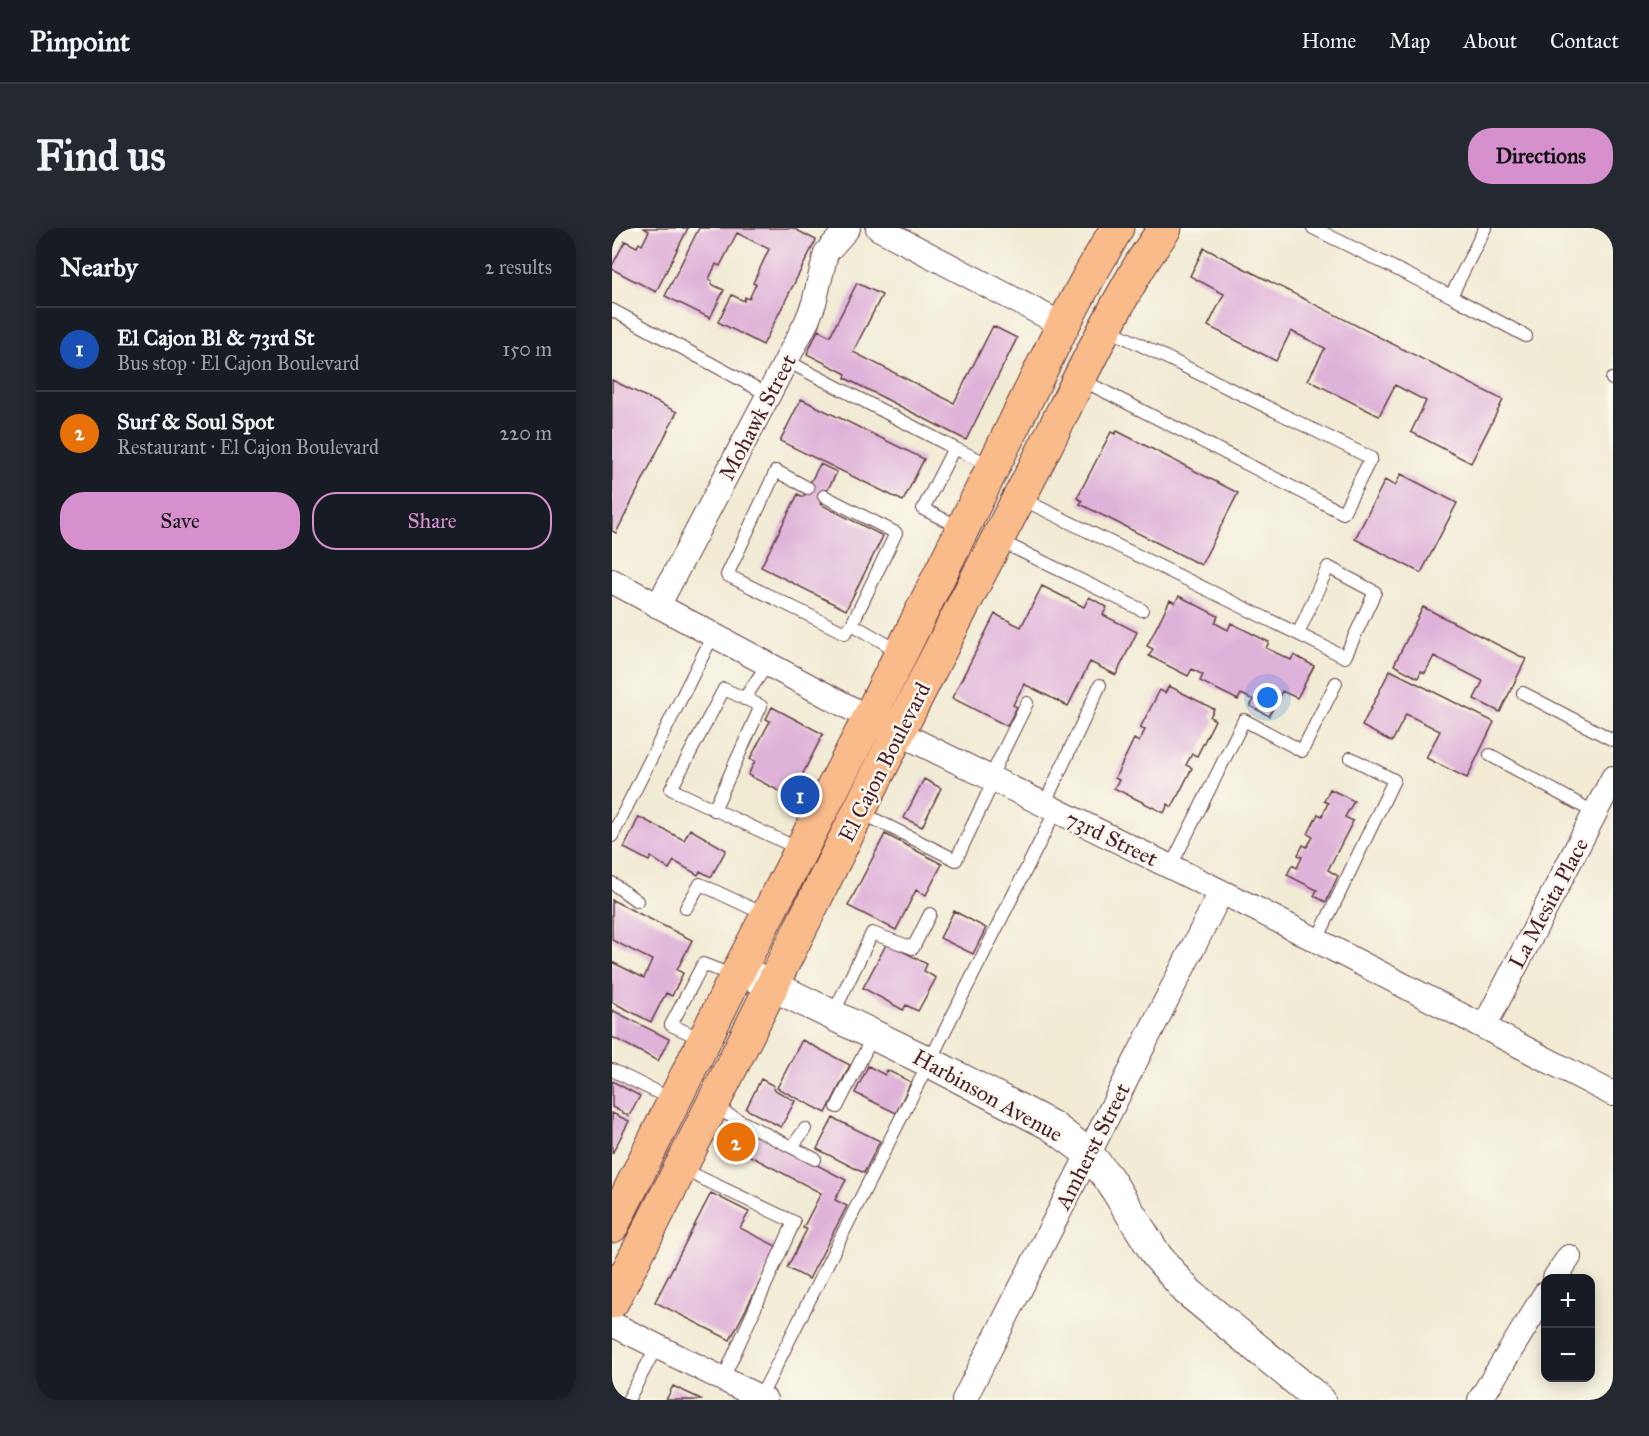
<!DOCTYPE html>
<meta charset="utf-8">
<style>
:root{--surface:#171b24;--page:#242831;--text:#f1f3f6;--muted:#9ea1a6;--line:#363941;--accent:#d690ce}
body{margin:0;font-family:"IM FELL Great Primer",serif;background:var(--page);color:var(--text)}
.controls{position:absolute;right:18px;bottom:18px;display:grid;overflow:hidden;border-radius:12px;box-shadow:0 3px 15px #0003}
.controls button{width:54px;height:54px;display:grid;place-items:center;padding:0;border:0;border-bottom:2px solid var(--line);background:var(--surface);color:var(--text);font:30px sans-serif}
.you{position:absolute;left:656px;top:470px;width:21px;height:21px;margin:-15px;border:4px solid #fff;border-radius:50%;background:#1a73e8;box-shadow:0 0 0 9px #1a73e833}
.badge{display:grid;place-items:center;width:39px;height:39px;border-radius:50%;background:var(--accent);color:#fff;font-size:20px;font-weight:700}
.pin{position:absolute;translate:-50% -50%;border:3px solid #fff;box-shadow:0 2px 6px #0006}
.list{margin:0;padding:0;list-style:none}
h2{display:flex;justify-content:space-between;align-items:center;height:78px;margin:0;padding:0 24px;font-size:26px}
h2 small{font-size:20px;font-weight:400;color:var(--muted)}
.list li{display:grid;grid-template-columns:39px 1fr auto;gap:18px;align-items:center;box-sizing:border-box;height:84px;padding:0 24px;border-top:2px solid var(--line)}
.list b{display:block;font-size:22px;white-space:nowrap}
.list p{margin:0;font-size:20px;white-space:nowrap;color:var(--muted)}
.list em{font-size:20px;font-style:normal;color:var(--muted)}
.actions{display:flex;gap:12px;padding:18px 24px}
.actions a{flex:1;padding:14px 0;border:2px solid var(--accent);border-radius:24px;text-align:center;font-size:21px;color:var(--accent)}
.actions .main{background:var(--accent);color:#111}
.map{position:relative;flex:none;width:1001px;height:1172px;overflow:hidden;border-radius:24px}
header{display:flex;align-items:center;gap:36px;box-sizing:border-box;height:84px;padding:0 30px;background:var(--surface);border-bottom:2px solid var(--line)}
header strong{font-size:28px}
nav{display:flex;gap:33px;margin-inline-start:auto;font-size:21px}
.intro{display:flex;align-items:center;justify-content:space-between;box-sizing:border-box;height:144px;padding:0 36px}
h1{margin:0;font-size:42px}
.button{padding:15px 27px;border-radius:24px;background:var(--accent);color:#111;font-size:21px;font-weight:700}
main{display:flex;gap:36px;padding:0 36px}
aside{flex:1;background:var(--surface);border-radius:24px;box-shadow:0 3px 15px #0003}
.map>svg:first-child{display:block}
.building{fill:#dfb2d9}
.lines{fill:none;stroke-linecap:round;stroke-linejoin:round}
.service-casing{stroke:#633e44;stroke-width:14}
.minor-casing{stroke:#633e44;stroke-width:26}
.tertiary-casing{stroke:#633e44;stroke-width:32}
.primary-casing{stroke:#633e44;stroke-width:35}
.service{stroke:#fff;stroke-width:12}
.minor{stroke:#fff;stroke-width:24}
.tertiary{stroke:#fff;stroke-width:30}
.primary{stroke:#fabb8b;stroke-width:33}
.labels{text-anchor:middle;stroke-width:5;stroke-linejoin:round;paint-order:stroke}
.street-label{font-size:22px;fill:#4a1f2b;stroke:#fbf7ec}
</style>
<header>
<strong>Pinpoint</strong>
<nav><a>Home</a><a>Map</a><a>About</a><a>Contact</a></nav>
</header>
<div class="intro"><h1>Find us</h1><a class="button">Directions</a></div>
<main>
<aside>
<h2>Nearby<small>2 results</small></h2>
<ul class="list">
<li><span class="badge" style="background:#1a4fb4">1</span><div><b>El Cajon Bl &amp; 73rd St</b><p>Bus stop · El Cajon Boulevard</p></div><em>150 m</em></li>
<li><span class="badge" style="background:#e8710a">2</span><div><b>Surf &amp; Soul Spot</b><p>Restaurant · El Cajon Boulevard</p></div><em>220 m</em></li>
</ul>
<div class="actions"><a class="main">Save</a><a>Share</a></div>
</aside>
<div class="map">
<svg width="1001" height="1172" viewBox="0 0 1001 1172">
<rect width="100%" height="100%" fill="#fbf7ec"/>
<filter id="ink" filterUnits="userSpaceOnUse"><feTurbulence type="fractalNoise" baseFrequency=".0167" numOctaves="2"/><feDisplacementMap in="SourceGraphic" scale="12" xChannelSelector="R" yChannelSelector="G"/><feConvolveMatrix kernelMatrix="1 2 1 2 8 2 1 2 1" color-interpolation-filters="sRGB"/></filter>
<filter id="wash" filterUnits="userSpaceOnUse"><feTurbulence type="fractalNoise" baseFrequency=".008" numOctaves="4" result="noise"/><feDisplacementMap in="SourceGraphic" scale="24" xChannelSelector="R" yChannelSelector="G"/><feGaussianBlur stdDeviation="1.35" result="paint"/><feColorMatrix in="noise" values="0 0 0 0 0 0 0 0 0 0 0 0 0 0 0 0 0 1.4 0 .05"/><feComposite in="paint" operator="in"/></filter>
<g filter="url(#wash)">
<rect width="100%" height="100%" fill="#f1ebd4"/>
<g id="blocks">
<path class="building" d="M32 0H76L44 64 0 41V38L13 13 25 19 27 15 30 17 37 3Z
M87 0H181L204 12 151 117 106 94 120 67 132 73 133 69 137 71 144 56 141 55 157 21 125 5 108 38 104 36 97 51 100 53 99 56 112 62 98 90 53 68Z
M592 20 891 172 859 235 799 204 814 173 783 157 767 188 696 152 713 120 679 103 664 133 596 98 612 66 578 48Z
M245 55 270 67 241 124 342 175 381 98 405 110 354 212 233 150 234 146 195 126 206 102 218 108Z
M0 152 65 184 4 305 0 303Z
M189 171 312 231 291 273 168 213Z
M505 203 626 265 589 337 468 276 470 273 465 270 499 204 503 206Z
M208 236 225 244 208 276 271 308 234 382 149 339 186 266 191 269Z
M789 246 845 275 809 345 743 311 773 252 783 258Z
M430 358 472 379 477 369 495 379 491 387 525 404 504 447 478 434 456 478 412 456 401 477 405 479 395 498 340 470 383 386 409 399Z
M567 368 606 388 603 395 616 402 619 395 657 414 654 420 679 432 682 427 702 438 685 470 670 463 657 488 638 478 642 472 629 466 626 472 588 453 591 447 580 441 576 448 537 428 541 421 535 418 558 372 563 375Z
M811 379 914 431 888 484 862 471 871 453 822 428 813 445 809 443 806 450 782 437Z
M778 442 882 494 855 550 814 530 828 503 794 486 780 514 750 498Z
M557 458 602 481 598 489 603 492 585 528 580 526 574 537 580 540 560 579 556 576 552 585 502 560 507 552 503 550 522 511 527 514 533 502 528 500 548 462 553 465Z
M160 479 211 506 179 569 136 547 143 533 138 531 158 493 154 491Z
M312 551 329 560 310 599 292 590Z
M718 561 742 573 733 589 741 593 716 642 726 648 714 674 702 668 705 662 675 647 680 637 685 640 690 629 686 627 691 617 695 619 701 609 696 606 706 586 710 588 716 575 712 573Z
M27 589 72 612 78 601 114 622 99 649 88 643 86 647 62 633 57 641 39 629 37 633 12 620Z
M273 606 330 636 314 667 304 662 284 702 236 678Z
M0 672 80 712 65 742 71 745 60 768 54 765 39 794 0 774V734L32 750 40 732 0 712Z
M342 683 374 700 361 726 328 710Z
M275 715 315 736 312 743 324 750 306 783 294 777 291 782 251 760Z
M0 782 57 811 46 833 0 809Z
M190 812 238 837 214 885 165 860Z
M256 838 273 847 275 842 299 854 284 885 243 865Z
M149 851 162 858 161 861 183 873 169 899 134 881Z
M0 853 28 868 17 888 0 879Z
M0 885 17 893 0 926Z
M221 890 268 913 252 945 205 921Z
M124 895 234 952 223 972 235 978 197 1051 175 1040 195 1001 191 1000 209 965 113 915Z
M99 965 137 984 128 1000 166 1019 118 1112 43 1074Z
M61 1158 91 1172H54Z"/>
</g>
</g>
<g filter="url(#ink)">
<use href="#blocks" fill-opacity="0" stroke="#633e44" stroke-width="1.5"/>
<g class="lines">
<g class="service-casing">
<path id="service" d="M701 0 839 68 914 108
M839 68 873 0
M0 82 157 167
M175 133 342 220 311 281 349 300
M468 151 731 285 759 230 494 100
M1000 151H1001
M342 220 380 238
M196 260 164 243 115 347 233 405 240 396
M212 268 284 305 240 396 288 424
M408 270 733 429 763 364 716 339 686 406
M386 312 530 382
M911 465 1001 512
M132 471 155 437
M878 527 983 585
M378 550 415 475
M432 577 488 457
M102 582 149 478 112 461 59 561 187 621
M248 584 344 632 382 552
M0 608 101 407
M559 638 632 492 690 523 724 455
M0 655 25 673
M74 680 88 656 154 687
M705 712 782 552 739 530
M221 786 260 705 301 720 318 686
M92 812 59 797 91 736 122 748
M0 842 61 872
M101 879 203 931
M225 879 261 808
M180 919 193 901
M70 941 182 994 111 1151
M16 1172 45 1118
M147 1172 444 582"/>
</g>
<g class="minor-casing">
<path id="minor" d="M266 0 451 97
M0 353 257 490 646 682 1001 866
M46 378 195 93 202 75 214 25 236 0
M872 799 1001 550
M943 1050 957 1029
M0 1096 153 1172
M352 1172 609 664
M868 1172 933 1066"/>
</g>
<g class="tertiary-casing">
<path id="tertiary" d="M128 742 317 834 440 898 476 925 497 951 545 1028 575 1063 708 1172"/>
</g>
<g class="primary-casing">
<path id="primary" d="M0 998 124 748 257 490 451 97 476 50 505 0
M0 1074C138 808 266 537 406 272 446 197 480 119 523 46 532 30 543 15 553 0"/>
</g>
<use href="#service" class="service"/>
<use href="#minor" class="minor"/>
<use href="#tertiary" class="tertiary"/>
<use href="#primary" class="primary"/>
</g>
</g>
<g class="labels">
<g class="street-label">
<text transform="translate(145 189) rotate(-62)" y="8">Mohawk Street</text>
<text transform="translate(272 534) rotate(-63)" y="8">El Cajon Boulevard</text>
<text transform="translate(500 610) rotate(26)" y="8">73rd Street</text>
<text transform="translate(936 675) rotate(-62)" y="8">La Mesita Place</text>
<text transform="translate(376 867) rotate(29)" y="8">Harbinson Avenue</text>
<text transform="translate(480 918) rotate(-63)" y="8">Amherst Street</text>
</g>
</g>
</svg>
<div class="controls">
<button>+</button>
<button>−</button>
</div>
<div class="you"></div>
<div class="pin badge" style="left:188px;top:567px;background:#1a4fb4">1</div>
<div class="pin badge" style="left:124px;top:914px;background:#e8710a">2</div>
</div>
</main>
